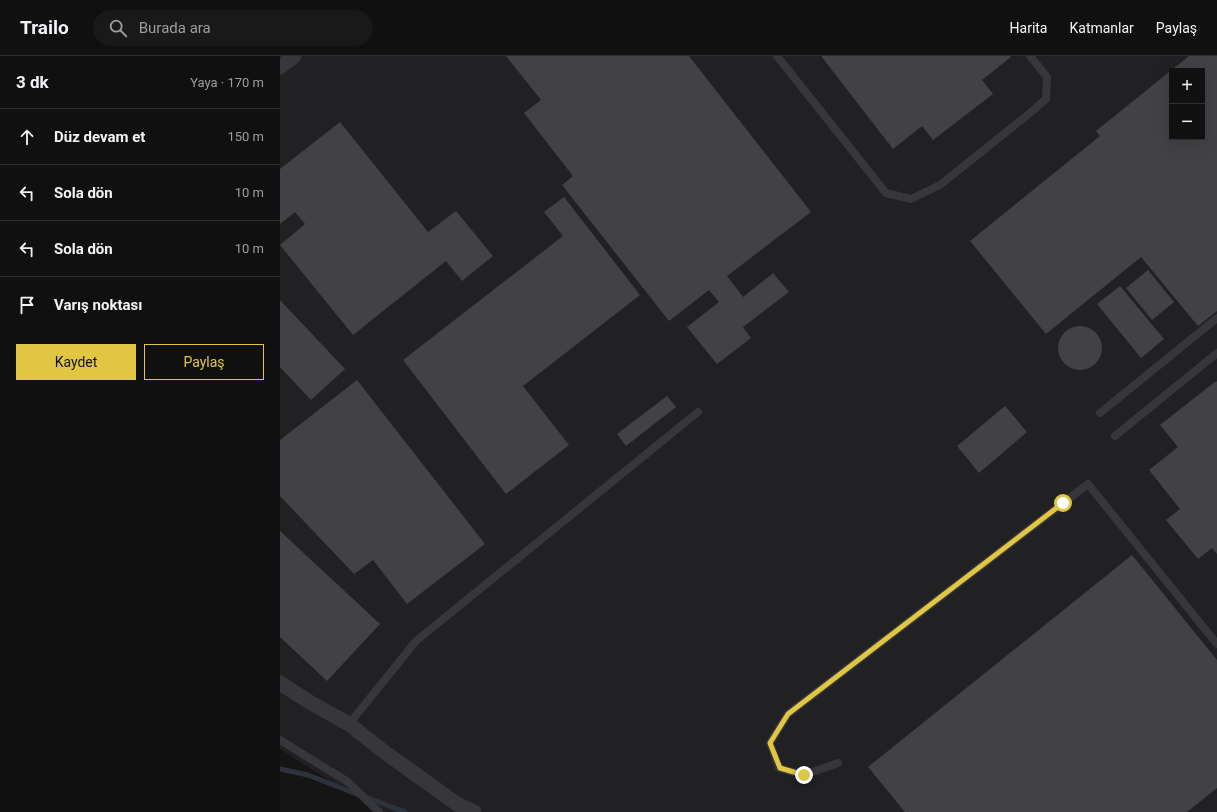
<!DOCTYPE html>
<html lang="tr">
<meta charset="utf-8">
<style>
:root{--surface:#101010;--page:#191919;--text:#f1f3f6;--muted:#9c9d9f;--line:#303030;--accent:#e0c643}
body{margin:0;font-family:Roboto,sans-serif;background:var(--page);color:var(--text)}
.controls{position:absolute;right:12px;top:12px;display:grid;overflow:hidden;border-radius:0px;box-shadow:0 4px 16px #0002}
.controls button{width:36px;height:36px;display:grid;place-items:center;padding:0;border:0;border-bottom:1px solid var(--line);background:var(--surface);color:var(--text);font:20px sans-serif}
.stop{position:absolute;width:12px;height:12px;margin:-9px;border:3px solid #e0c643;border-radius:50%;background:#fff}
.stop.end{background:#e0c643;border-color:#fff;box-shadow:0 1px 4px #0008}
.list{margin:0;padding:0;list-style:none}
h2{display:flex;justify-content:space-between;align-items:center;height:52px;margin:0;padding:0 16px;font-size:17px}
h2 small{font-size:13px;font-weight:400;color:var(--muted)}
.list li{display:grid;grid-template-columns:26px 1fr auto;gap:12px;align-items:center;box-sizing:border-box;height:56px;padding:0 16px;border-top:1px solid var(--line)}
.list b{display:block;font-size:15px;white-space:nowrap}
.list em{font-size:13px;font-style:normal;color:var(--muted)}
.actions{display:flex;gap:8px;padding:12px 16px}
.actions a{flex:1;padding:9px 0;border:1px solid var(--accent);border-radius:0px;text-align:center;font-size:14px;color:var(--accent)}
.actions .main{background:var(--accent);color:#111}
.icon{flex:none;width:22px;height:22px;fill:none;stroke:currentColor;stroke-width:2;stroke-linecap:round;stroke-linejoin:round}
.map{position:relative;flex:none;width:937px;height:756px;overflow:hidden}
header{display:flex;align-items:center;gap:24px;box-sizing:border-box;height:56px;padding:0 20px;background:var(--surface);border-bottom:1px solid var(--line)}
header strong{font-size:19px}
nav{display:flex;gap:22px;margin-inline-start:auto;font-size:14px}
.search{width:280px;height:36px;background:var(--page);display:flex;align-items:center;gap:10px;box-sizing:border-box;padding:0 14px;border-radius:22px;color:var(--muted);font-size:15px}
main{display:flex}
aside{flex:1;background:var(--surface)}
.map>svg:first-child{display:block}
.built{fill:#212123;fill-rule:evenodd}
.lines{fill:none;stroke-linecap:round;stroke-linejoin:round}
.stream{stroke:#2e333b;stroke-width:5}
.building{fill:#424246;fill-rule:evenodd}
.lane{stroke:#36363b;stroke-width:8}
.street{stroke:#36363b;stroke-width:15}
.route{stroke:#e0c643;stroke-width:5}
</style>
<header>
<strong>Trailo</strong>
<div class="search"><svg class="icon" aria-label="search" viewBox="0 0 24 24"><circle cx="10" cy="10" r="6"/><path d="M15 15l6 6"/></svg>Burada ara</div>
<nav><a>Harita</a><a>Katmanlar</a><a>Paylaş</a></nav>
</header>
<main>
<aside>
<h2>3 dk<small>Yaya · 170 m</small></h2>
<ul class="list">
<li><svg class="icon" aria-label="ahead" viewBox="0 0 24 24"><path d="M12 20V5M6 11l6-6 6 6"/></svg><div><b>Düz devam et</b></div><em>150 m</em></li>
<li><svg class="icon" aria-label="left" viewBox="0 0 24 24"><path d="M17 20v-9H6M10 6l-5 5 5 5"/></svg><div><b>Sola dön</b></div><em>10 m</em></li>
<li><svg class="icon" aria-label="left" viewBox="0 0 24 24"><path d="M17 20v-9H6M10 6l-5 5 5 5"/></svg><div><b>Sola dön</b></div><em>10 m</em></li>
<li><svg class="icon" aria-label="arrive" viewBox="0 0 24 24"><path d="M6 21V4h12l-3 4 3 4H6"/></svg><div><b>Varış noktası</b></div></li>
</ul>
<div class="actions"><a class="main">Kaydet</a><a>Paylaş</a></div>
</aside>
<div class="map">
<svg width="937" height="756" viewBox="0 0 937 756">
<rect width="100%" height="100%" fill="#151516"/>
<path class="built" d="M0 0H937V756H103L77 742 0 693ZM892 15H922V81H892Z"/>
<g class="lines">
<path class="stream" d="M0 713 28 719 79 739
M86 741 125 756"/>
</g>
<path class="building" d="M226 0H409L531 156 447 220 463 241 493 217 509 236 463 271 471 282 437 308 407 271 439 246 429 234 389 265 282 129 293 120 244 57 261 44Z
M541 0H730L731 1 702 24 713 38 653 84 642 70 613 93Z
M909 0H937V255L918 270 861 201 766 278 690 185 820 80 816 75ZM892 15H922V81H892Z
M60 66 148 176 176 155 213 200 182 225 166 205 73 279 0 189 25 168 15 156 0 168V113Z
M284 141 360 239 243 330 289 389 226 438 123 304 283 180 264 156Z
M868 214 894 246 872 264 846 232Z
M840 230 884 283 861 302 817 248Z
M0 244 65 313 31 344 0 311Z
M778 292a22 22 0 1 1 44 0a22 22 0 1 1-44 0Z
M77 324 205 488 127 548 93 504 74 518 0 440V384Z
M936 325 937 326V498L932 492 918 503 886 464 900 453 869 414 898 391 880 369Z
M387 340 396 351 346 390 337 378Z
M725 350 747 376 699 417 677 390Z
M0 475 100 568 47 625 0 581Z
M852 499 937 604V732L907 756H625L588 711Z"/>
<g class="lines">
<path class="lane" d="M497 0 606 137 631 143 660 129 750 57 766 43 767 21 750 0
M820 357 937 262
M835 380 937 297
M69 668 136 585 418 356
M0 684 68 726 99 756
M558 707 524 719 499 712 490 687 508 658 808 428 937 588"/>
<path class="street" d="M0 11 14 0
M0 627 31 647 69 668 103 695 177 748 194 756"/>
</g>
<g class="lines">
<path class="route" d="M524 719 500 712 490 687 508 658 783 447"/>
</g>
</svg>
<div class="controls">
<button>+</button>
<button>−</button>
</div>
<div class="stop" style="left:783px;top:447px"></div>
<div class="stop end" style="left:524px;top:719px"></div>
</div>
</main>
